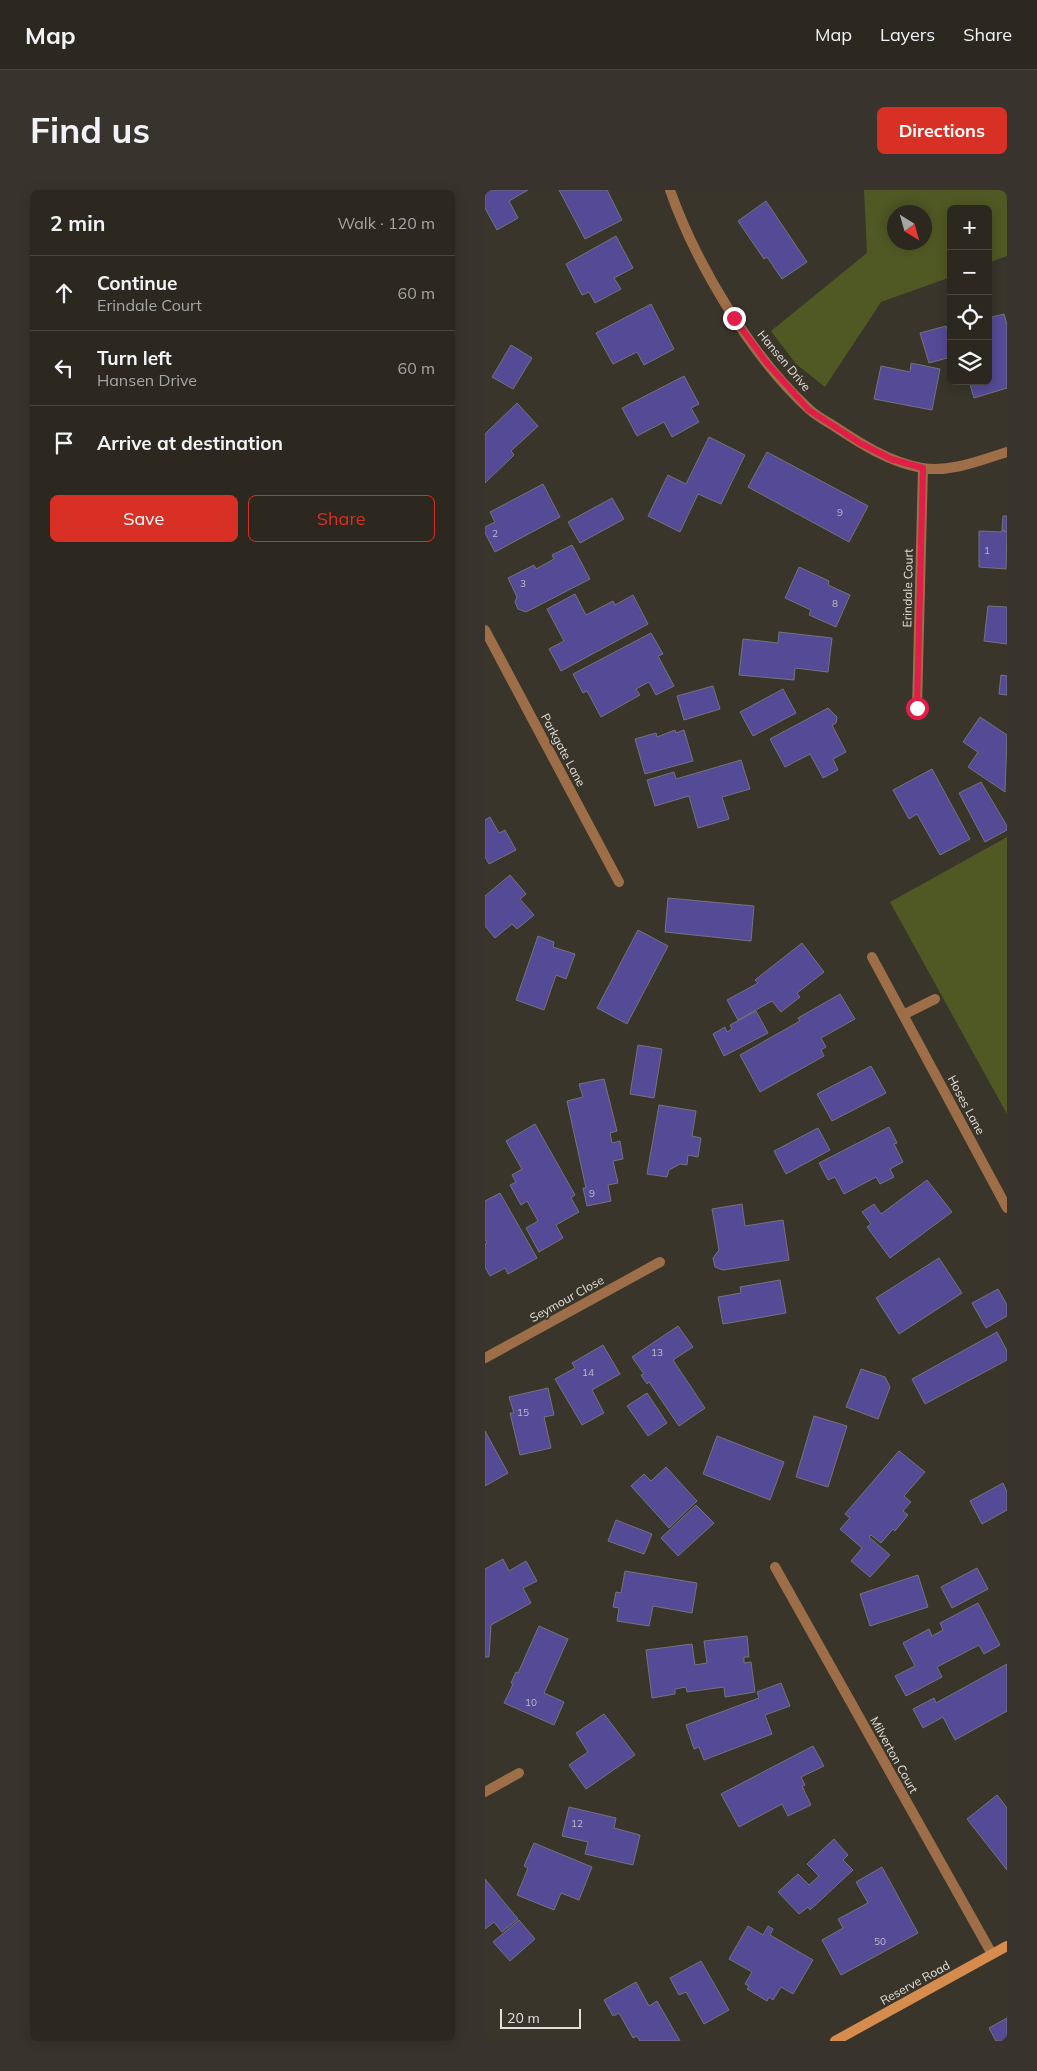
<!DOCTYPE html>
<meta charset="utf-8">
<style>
:root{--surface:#2c2820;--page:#38342d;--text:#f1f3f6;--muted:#a6a6a5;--line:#48443e;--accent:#d93025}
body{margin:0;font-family:Mulish,sans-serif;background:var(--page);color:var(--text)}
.controls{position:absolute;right:15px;top:15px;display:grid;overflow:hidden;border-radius:8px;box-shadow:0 2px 12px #0003}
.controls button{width:45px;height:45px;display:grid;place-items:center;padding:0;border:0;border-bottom:1px solid var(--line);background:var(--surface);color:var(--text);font:25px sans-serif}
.compass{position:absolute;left:402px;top:15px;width:45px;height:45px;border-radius:50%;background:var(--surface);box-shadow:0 2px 12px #0003;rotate:143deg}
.scale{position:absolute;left:15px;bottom:12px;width:81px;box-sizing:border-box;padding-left:5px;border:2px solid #e2dfd9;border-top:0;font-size:14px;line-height:18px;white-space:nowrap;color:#e2dfd9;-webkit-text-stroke:4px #3a352b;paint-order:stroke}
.stop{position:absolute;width:15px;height:15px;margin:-11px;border:4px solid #e11d48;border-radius:50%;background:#fff}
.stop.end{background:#e11d48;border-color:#fff;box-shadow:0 1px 5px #0008}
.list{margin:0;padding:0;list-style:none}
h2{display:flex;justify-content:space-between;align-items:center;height:65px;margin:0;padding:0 20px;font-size:21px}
h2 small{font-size:16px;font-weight:400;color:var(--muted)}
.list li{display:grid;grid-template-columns:32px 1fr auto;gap:15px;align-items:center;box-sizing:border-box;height:75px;padding:0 20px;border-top:1px solid var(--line)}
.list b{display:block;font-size:19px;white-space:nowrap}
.list p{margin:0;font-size:16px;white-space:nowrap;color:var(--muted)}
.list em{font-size:16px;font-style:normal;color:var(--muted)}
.actions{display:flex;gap:10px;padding:15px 20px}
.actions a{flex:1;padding:11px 0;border:1px solid var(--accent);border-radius:8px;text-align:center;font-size:18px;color:var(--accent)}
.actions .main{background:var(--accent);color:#fff}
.icon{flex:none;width:28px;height:28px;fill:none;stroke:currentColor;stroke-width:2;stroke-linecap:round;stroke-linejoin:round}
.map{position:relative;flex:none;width:522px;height:1851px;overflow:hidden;border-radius:8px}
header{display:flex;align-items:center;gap:30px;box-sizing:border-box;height:70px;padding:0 25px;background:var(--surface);border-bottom:1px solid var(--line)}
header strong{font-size:24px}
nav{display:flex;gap:28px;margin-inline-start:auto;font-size:18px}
.intro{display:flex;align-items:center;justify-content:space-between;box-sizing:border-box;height:120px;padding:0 30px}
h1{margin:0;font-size:35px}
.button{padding:12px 22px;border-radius:8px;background:var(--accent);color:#fff;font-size:18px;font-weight:700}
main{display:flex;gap:30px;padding:0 30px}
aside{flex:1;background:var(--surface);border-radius:8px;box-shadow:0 2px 12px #0003}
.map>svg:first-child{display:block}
.green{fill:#505824;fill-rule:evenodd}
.building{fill:#554a95;stroke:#73737e}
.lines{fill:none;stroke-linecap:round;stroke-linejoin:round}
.street{stroke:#9d6e48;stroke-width:10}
.secondary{stroke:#d68c4c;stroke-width:10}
.route{stroke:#e11d48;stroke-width:6}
.labels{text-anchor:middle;stroke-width:4;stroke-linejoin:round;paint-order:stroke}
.number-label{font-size:10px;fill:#bfbac8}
.street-label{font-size:12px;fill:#e2dfd9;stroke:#3a352b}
</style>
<header>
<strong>Map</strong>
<nav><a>Map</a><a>Layers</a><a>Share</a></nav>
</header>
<div class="intro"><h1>Find us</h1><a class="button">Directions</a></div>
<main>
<aside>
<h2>2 min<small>Walk · 120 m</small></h2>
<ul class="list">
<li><svg class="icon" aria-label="ahead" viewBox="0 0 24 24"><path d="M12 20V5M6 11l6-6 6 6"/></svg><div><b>Continue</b><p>Erindale Court</p></div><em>60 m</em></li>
<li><svg class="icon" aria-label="left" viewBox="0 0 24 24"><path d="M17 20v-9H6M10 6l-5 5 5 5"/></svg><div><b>Turn left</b><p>Hansen Drive</p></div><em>60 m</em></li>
<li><svg class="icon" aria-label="arrive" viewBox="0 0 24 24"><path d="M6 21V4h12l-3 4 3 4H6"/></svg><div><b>Arrive at destination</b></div></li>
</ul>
<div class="actions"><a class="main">Save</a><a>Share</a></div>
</aside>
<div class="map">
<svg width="522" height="1851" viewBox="0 0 522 1851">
<rect width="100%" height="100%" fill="#3a352b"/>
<path class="green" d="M379 0H522V66L503 73V19H466V87L396 112 340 197 311 174 286 141 382 63ZM410 22H440V52H410Z
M522 647V924L405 712Z"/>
<path class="building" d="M0 0H43L24 11 33 28 12 40 0 18Z
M74 0H122L137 30 100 49Z
M281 11 322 72 297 89 282 67 279 69 253 31Z
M131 46 148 78 129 88 136 99 110 113 104 102 97 105 81 74Z
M166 114 189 159 159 175 152 162 128 174 111 143Z
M519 124 522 135V198L489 208 484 191H503V128Z
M461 136 466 151V167L444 173 435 143Z
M26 155 47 168 28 199 7 187Z
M426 173 455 179 447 220 389 209 396 176 425 182Z
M199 186 214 214 206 218 214 232 187 247 179 232 152 246 137 218Z
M32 213 53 236 26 261 29 265 0 293V244Z
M224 247 260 265 236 314 213 304 195 342 163 326 183 285 201 294Z
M282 262 383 316 364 352 263 297Z
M58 294 75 327 10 362 0 343V337L10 332 5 322Z
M127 308 139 329 95 353 83 332Z
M518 326H522V342L517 340Z
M517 340 522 342 521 379 494 377V341L517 342Z
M87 355 105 389 41 422 33 419 30 412 32 407 23 388 49 375 51 379 69 369 67 365Z
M314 377 344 391 343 395 365 405 351 437 324 425 326 420 300 408Z
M90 404 101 425 128 411 130 415 148 405 163 434 76 481 64 459 79 451 62 419Z
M503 416 522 417V454L499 451Z
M294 442 347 448 343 482 310 478 309 490 254 485 258 449 293 453Z
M166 443 178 464 173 466 189 496 171 505 164 492 151 499 155 505 116 527 102 501 98 503 88 484Z
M516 485 522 486V505L514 504Z
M228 496 235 519 199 530 192 506Z
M298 499 311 523 268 546 255 522Z
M343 518 352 527 351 533 347 535 361 562 348 569 353 580 338 588 325 564 300 577 285 549Z
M495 527 522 545 520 602 483 577 493 562 478 552Z
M190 540 191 543 199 540 208 571 160 584 150 549 171 543 172 547Z
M256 570 265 599 237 607 244 629 213 638 204 606 170 616 162 590 189 582 191 589Z
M447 579 485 649 455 665 432 624 424 629 408 600Z
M496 592 522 636V640L500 652 474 603Z
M5 627 14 643 20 640 31 660 4 674 0 667V630Z
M25 685 41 704 35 709 49 725 32 739 27 734 10 748 0 736V706Z
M183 708 269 716 266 751 180 742Z
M153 740 183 756 142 834 112 818Z
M53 746 69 752 68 757 90 764 81 789 71 785 59 820 31 810Z
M317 753 339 782 312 803 315 807 296 822 287 811 253 830 242 810 273 793 270 790Z
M355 804 370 829 336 848 341 857 336 860 339 866 275 902 255 865 315 831 313 828Z
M271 821 283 843 239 866 228 844 240 837 242 842 247 839 245 835Z
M153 855 177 859 169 908 145 904Z
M386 876 401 903 347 931 332 904Z
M119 889 132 941 125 943 127 953 135 951 138 969 128 971 133 993 123 995 126 1011 102 1016 98 998H101L82 911 98 907 94 894Z
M174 915 211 921 207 946 216 948 213 967 203 965 202 975 195 974 184 980 182 987 162 984Z
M50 934 90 1005 86 1008 94 1022 71 1035 78 1048 54 1062 41 1038 53 1031 42 1011 36 1015 25 995 31 992 27 985 37 979 21 951Z
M404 937 412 953 409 954 418 972 405 979 409 987 395 994 391 987 359 1004 350 987 343 990 334 973Z
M333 938 345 960 301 984 289 961Z
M442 990 467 1022 405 1068 382 1037 386 1034 377 1022 389 1014 396 1024Z
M15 1003 52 1068 23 1084 20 1078 5 1086 0 1077V1054L2 1053 0 1049V1011Z
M257 1014 260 1036 298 1030 304 1070 238 1080 230 1077 228 1068 234 1060 227 1019Z
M454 1068 477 1103 414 1144 391 1108Z
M295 1090 301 1123 238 1134 233 1107 256 1103 255 1097Z
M513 1099 522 1115V1126L501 1138 487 1113Z
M193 1136 208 1157 188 1170 220 1218 194 1236 164 1192 162 1194 156 1185 159 1184 147 1167Z
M512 1142 522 1161V1170L440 1214 427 1189Z
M118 1155 135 1184 107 1200 119 1223 97 1235 70 1189 90 1178 87 1173Z
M376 1179 400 1187 405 1197 393 1229 361 1217Z
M63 1198 69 1225 59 1227 66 1258 35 1265 25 1223H29L24 1207Z
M162 1203 182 1233 163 1246 142 1216Z
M329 1226 362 1236 343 1297 311 1287Z
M0 1241 23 1283 0 1296Z
M232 1246 299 1272 285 1310 218 1284Z
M414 1261 440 1282 419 1306 426 1312 418 1321 423 1325 410 1341 408 1339 396 1353 386 1345 384 1347 405 1365 385 1387 366 1371 377 1358 355 1339 365 1328 360 1324Z
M181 1277 212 1311 184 1338 146 1296 159 1284 166 1291Z
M518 1293 522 1302V1320L497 1334 485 1311Z
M211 1315 229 1333 193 1366 176 1348Z
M131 1330 167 1344 159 1364 123 1351Z
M18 1369 24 1381 41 1371 52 1391 38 1398 46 1413 6 1435 4 1467H0V1379Z
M492 1378 503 1399 467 1418 456 1397Z
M140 1381 212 1393 207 1423 168 1416 164 1436 132 1431 134 1418 128 1417 131 1402 136 1403Z
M433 1385 443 1417 385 1436 375 1404Z
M493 1413 515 1455 499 1464 494 1455 452 1477 457 1487 421 1506 410 1486 430 1476 418 1453 444 1439 447 1446 458 1440 455 1433Z
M54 1436 83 1449 59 1503 79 1512 69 1535 19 1513 28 1494 26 1493 31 1482 33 1483Z
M262 1446 264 1467H259V1473L266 1472 270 1502 240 1507 239 1497 202 1502 201 1497 190 1499V1504L167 1508 161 1460 207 1454 210 1475 222 1473 219 1451Z
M522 1474V1521L470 1550 458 1527 438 1538 428 1519 449 1508 451 1513Z
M296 1493 305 1516 280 1525 287 1544 219 1570 214 1557 209 1559 201 1535 274 1508 272 1502Z
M119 1524 150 1565 101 1599 84 1575 103 1562 91 1543Z
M328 1556 339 1576 316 1587 320 1595 317 1596 326 1615 303 1626 297 1614 254 1637 236 1604Z
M512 1605 522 1618V1680L482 1629Z
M84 1617 131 1628 129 1638 155 1645 148 1675 100 1664 103 1652 77 1646Z
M349 1649 363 1665 358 1670 368 1680 325 1720 323 1717 314 1724 293 1702 313 1684 324 1695 334 1686 322 1674Z
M49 1653 107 1677 94 1710 76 1703 69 1720 32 1705 43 1678 39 1676Z
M397 1677 433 1743 356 1785 337 1750 358 1738 353 1729 383 1713 371 1692Z
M0 1689 33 1729 17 1742 9 1732 0 1739Z
M34 1730 50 1749 25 1771 8 1752Z
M263 1736 278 1745 283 1736 288 1739 285 1745 328 1770 308 1804 296 1797 288 1810 284 1807 282 1811 262 1799 264 1796 260 1794 267 1782 244 1769Z
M216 1771 244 1820 219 1834 201 1802 194 1805 185 1788Z
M151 1792 164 1816 172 1811 195 1851H155L152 1846 148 1848 134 1823 128 1826 119 1810Z
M522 1828V1851H511L504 1838Z"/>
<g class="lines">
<path class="street" d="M185 0C211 74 266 166 324 219 331 226 341 231 349 236 376 254 404 272 437 278 465 283 496 270 522 262
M0 440 134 692
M432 518 438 278
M387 767 522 1018
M418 825 450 809
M0 1168 175 1072
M290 1377 507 1764
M0 1602 34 1583"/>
<path class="secondary" d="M350 1851 522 1756"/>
</g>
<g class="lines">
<path class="route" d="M249 128 281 172 324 220 375 253 406 269 438 278 432 518"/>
</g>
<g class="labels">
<g class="number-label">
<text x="355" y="326">9</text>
<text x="10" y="347">2</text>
<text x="502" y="364">1</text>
<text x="38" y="397">3</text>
<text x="350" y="417">8</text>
<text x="107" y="1007">9</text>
<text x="172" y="1166">13</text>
<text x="103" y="1186">14</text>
<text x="38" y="1226">15</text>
<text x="46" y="1516">10</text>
<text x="92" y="1637">12</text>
<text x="395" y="1755">50</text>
</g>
<g class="street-label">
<text transform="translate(299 171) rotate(50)" y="4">Hansen Drive</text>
<text transform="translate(423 398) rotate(-89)" y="4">Erindale Court</text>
<text transform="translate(78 560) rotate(62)" y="4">Parkgate Lane</text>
<text transform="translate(481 915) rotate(62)" y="4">Hoses Lane</text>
<text transform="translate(82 1109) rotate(-29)" y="4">Seymour Close</text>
<text transform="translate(409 1565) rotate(61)" y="4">Milverton Court</text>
<text transform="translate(430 1793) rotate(-29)" y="4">Reserve Road</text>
</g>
</g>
</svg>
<div class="controls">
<button>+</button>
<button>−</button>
<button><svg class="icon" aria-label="locate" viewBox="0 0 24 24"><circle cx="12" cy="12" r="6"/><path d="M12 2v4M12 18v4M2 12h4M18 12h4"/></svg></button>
<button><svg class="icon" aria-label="layers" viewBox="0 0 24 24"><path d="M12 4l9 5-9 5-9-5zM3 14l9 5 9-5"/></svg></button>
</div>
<svg class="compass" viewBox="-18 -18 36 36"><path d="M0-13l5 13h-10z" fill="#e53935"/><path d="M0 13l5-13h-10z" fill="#a6a6a5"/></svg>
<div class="scale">20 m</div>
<div class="stop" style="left:432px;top:518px"></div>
<div class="stop end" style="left:249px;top:128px"></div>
</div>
</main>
